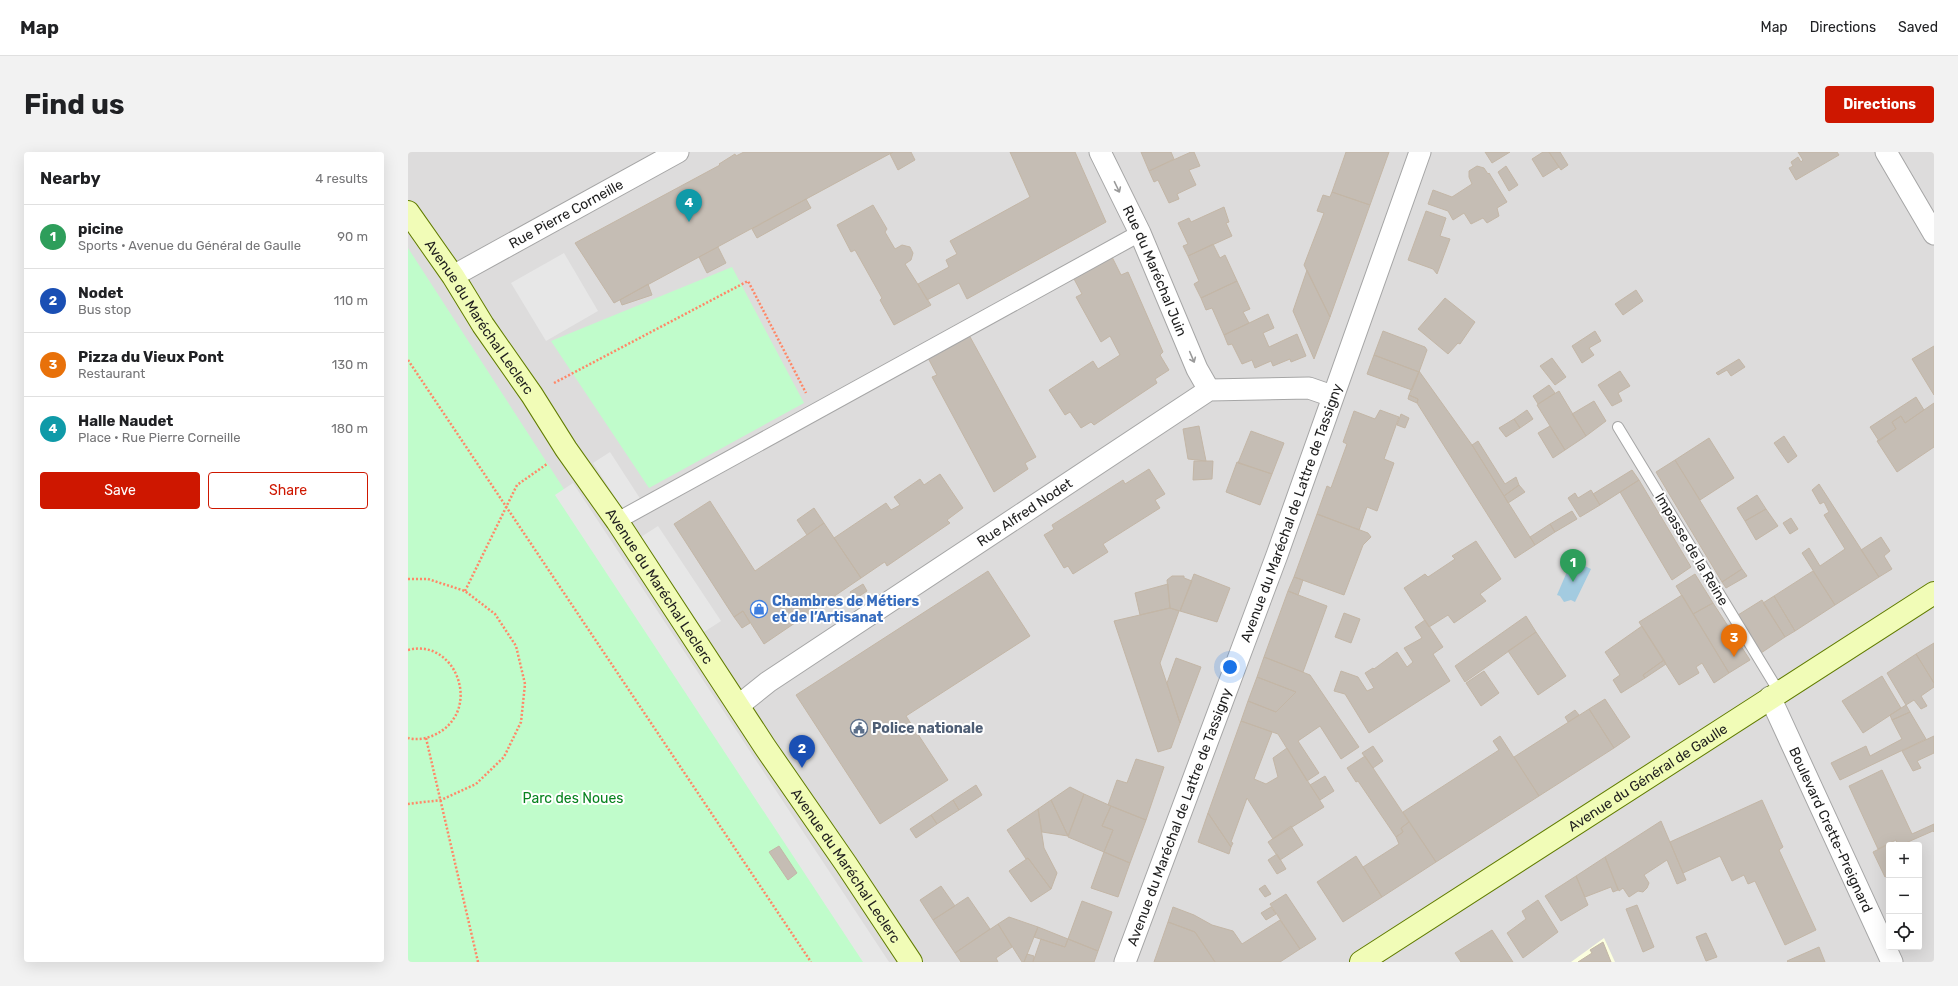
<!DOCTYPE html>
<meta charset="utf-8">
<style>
:root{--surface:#fff;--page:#f2f2f2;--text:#202124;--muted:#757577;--line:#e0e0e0;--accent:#ce1700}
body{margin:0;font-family:Rubik,sans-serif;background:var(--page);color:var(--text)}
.controls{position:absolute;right:12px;bottom:12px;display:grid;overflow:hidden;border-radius:4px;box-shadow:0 4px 16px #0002}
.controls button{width:36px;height:36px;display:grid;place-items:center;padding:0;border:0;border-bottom:1px solid var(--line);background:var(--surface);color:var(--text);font:20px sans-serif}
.you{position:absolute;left:822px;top:515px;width:14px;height:14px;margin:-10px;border:3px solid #fff;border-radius:50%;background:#1a73e8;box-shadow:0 0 0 6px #1a73e833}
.badge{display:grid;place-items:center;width:26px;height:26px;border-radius:50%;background:var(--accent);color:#fff;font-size:13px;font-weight:700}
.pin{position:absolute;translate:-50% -33px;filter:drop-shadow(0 1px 2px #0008)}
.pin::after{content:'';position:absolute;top:21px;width:14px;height:12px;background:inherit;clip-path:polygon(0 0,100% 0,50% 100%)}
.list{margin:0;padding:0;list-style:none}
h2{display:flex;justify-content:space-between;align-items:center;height:52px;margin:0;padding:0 16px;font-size:17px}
h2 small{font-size:13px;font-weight:400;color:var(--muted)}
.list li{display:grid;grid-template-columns:26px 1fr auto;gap:12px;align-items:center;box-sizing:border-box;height:64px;padding:0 16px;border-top:1px solid var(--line)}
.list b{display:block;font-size:15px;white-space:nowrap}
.list p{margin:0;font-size:13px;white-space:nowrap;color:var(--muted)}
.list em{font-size:13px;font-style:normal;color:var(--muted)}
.actions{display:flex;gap:8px;padding:12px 16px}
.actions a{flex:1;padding:9px 0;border:1px solid var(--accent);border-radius:4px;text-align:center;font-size:14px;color:var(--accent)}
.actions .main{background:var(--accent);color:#fff}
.icon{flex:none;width:22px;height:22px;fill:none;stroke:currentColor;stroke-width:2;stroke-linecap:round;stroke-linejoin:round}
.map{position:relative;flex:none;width:1526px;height:810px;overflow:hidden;border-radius:4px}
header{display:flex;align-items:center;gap:24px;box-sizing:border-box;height:56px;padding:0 20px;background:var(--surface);border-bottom:1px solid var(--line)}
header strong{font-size:19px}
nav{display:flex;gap:22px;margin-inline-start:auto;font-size:14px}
.intro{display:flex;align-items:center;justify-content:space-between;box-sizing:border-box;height:96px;padding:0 24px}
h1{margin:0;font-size:28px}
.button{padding:10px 18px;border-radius:4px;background:var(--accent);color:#fff;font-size:14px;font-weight:700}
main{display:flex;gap:24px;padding:0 24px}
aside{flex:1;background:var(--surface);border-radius:4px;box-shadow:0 4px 16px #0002}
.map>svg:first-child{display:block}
.residential{fill:#dddcdc;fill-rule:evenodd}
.education{fill:#fcffdf}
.park{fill:#c0fccb}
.parking{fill:#e7e7e7}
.water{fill:#a3cbe0}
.building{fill:#c5bdb4;stroke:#c3b6a6}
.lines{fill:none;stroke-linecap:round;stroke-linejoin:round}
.service-casing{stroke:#a6a6a6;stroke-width:12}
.pedestrian-casing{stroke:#a6a6a6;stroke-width:18}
.minor-casing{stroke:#a6a6a6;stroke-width:23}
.secondary-casing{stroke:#617c00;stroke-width:24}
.path{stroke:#ff8767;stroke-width:2.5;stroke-dasharray:2 2;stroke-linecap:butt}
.service{stroke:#fff;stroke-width:10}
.pedestrian{stroke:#fff;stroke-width:16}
.minor{stroke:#fff;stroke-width:21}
.secondary{stroke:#f1fcb7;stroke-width:22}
.oneway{stroke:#9a9a9a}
.labels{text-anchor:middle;stroke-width:4;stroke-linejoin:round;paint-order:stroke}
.street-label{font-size:14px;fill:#1f1f1f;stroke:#fff}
.shop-label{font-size:14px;font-weight:bold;fill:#366cbe;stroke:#fff;text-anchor:start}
.service-label{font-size:14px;font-weight:bold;fill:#4e5e75;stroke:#fff;text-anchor:start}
.park-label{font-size:14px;fill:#07831f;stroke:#fff}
</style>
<header>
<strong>Map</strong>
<nav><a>Map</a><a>Directions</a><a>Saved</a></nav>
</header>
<div class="intro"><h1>Find us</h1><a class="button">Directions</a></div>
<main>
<aside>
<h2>Nearby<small>4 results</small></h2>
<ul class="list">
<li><span class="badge" style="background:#2e9e5b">1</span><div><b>picine</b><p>Sports · Avenue du Général de Gaulle</p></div><em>90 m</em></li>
<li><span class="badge" style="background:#1a4fb4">2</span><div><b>Nodet</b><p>Bus stop</p></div><em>110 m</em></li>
<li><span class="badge" style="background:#e8710a">3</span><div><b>Pizza du Vieux Pont</b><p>Restaurant</p></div><em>130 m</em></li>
<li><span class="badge" style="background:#0f9aa8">4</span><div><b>Halle Naudet</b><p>Place · Rue Pierre Corneille</p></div><em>180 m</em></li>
</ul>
<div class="actions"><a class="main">Save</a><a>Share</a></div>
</aside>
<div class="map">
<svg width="1526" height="810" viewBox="0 0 1526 810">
<rect width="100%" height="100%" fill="#f0eee5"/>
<path class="residential" d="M0 0H1526V810H471L0 115ZM1481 693H1511V795H1481Z"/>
<path class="education" d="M1196 786 1207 810H1163Z"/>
<path class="park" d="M0 96 222 439 476 810H0Z
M324 115 396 251 241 336 143 189Z"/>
<path class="parking" d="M156 101 190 159 138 189 103 131Z
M202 300 233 348 216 359 185 311Z
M165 331 481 810H455L147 343Z
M250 374 313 469 296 480 233 385Z"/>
<path class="water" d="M1164 408 1183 417 1167 450 1163 448 1156 450 1152 444 1149 443Z"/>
<path class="building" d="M336 0H485L206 151 167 91 312 13 311 12 327 2 328 4Z
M485 0H503L507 8 490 18 482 2Z
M602 0H667L698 70 559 147 551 131 519 148 510 132 541 115 538 108 549 102 542 89 622 45Z
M733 0H763L766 7 741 19Z
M783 0H786L792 14 781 18 788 33 769 42 771 47 761 51 750 28 746 30 741 19Z
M938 0H981L962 53 924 40Z
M1077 0H1102L1084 11Z
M1135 0H1141L1151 15 1135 25 1124 7Z
M1141 0H1152L1160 13 1153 18Z
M1390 0H1429L1431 3 1388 28 1381 16 1385 14 1383 10 1390 5 1393 10 1395 8Z
M1069 14 1076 16 1080 22 1081 21 1099 50 1089 56 1091 64 1079 71 1075 66 1063 72 1056 61 1045 68 1040 59 1020 52 1025 38 1044 45 1064 32 1061 25V19Z
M1098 14 1110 33 1101 39 1090 20Z
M924 40 962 53 922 165 896 113 916 61 909 59 915 43 922 45Z
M398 47 403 56 349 86 344 77Z
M465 53 479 77 477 80 487 97 494 93 502 95 505 101 503 108 497 112 523 153 486 173 472 148 474 146 447 98 443 100 429 73Z
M816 55 821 70 818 71 824 84 780 104 775 94 780 92 770 71 781 66 783 70Z
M1018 59 1038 66 1032 84 1042 87 1029 122 1025 117 1000 108Z
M805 92 812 106 817 103 829 129 793 146 786 132 791 129 780 104Z
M310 95 318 111 299 121 291 105Z
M703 103 713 123 720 120 755 200 752 203 761 218 747 227 749 231 686 273 683 270 673 276 662 260 657 263 641 238 685 209 690 217 712 203 702 184 693 190 668 145 674 142 665 125Z
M899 118 922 165 906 207 885 159Z
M829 129 842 157 835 160 841 171 816 183 804 156 798 158 793 146Z
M240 132 244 143 214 153 212 148Z
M1228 138 1235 149 1215 163 1207 152Z
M1037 146 1067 170 1052 192 1050 191 1040 202 1010 177Z
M860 162 866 176 855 181 861 195 889 182 898 204 883 210 882 207 865 214 863 209 847 216 844 208 834 212 824 192 820 193 816 183Z
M975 179 1017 195 1019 198 1011 220 966 203Z
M1187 179 1193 189 1181 196 1186 203 1174 211 1164 194Z
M561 183 628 305 617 311 620 317 586 340 524 225 529 223 520 206Z
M1526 194V243L1504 207Z
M966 203 1011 220 1004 238 959 222Z
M1144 206 1158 225 1147 233 1132 214Z
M1331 207 1337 215 1323 224 1319 218 1310 223 1308 221Z
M1011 219 1064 293 1127 393 1107 406 1009 251 1010 247 1001 243Z
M1212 219 1222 234 1210 241 1214 249 1204 254 1190 233Z
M1141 233 1147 241 1130 252 1125 244Z
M1151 239 1178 284 1157 298 1129 253Z
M1001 243 1010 247 1009 251 1000 247Z
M1508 245 1516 258 1497 271 1493 264 1484 270 1488 277 1471 289 1462 275Z
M1186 249 1198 269 1178 284 1164 262Z
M1526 251V295L1489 320 1469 289 1488 277 1484 270 1493 264 1497 271Z
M972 258 991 265 976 307 986 311 969 359 959 355 951 378 909 362 919 334 923 336 939 292 935 290 946 259 967 267Z
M1119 258 1125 267 1112 276 1106 267Z
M993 262 1001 266 997 276 989 273Z
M1106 267 1112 276 1098 285 1091 276Z
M791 274 798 309 780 307 775 277Z
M1142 274 1157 298 1145 306 1130 281Z
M843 279 876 291 864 322 830 311Z
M1376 284 1389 304 1380 311 1366 291Z
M1301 286 1326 326 1292 348 1267 308Z
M1070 289 1097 332 1108 325 1111 333 1096 344 1064 293Z
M1267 308 1334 417 1314 430 1248 320Z
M786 309H805L804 327 785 328Z
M829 310 864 322 852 353 818 340Z
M741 317 757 342 747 348 752 356 695 392 700 400 665 422 660 414 656 416 636 383 646 377 644 373 715 328 717 332Z
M1224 318 1231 328 1192 353 1185 342Z
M532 322 555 356 539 368 542 371 479 414 477 410 475 411 453 426 426 386 478 351 483 358 492 353 486 345 512 327 516 333Z
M1231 328 1283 415 1264 428 1212 340Z
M1411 332 1471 425 1427 453 1394 401 1401 396 1412 414 1437 397 1416 363 1421 360 1416 350 1412 352 1404 338Z
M1111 333 1117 340 1100 351 1096 344Z
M1183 338 1192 353 1172 365 1160 346 1167 341 1170 346Z
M1349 343 1358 357 1337 369 1329 356Z
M302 349 347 419 416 371 453 426 356 492 335 459 326 465 266 372Z
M406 356 416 371 399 383 389 368Z
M1358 357 1370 374 1348 388 1337 369Z
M1164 359 1169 367 1147 380 1142 372Z
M909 362 960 381 963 385 955 393 936 443 886 425Z
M1383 366 1390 377 1382 382 1375 371Z
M1142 372 1147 380 1127 393 1122 385Z
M1473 385 1482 399 1476 404 1484 417 1471 425 1453 398Z
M1068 389 1093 427 1072 442 1078 449 1046 471 1040 463 1021 475 996 436 1017 422 1020 425 1047 407 1044 404Z
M1334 417 1339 424 1318 436 1314 430Z
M580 419 622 484 498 564 540 628 472 672 388 543Z
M1405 419 1427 453 1387 479 1366 444Z
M786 422 822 436 809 470 772 459Z
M1287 422 1305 451 1285 462 1268 434Z
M764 424H776V426L784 429 772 459 762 456 759 428Z
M886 425 895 428 890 443 880 439Z
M455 432 459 439 447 447 442 440Z
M760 432 762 456 732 463 727 441Z
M880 439 919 454 895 520 856 505Z
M1274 443 1321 521 1306 531 1294 511 1288 515 1291 521 1271 533 1231 470Z
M1366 444 1387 479 1377 485 1355 451Z
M1354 448 1377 485 1353 501 1330 463Z
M1305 451 1342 508 1321 521 1285 462Z
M762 456 771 459 752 511 772 571 763 596 750 600 706 469Z
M335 459 342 471 334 476 326 465Z
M936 461 952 467 943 491 927 485Z
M1118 464 1128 480 1057 530 1047 514Z
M1017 468 1035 495 1025 502 1042 529 961 581 937 542 926 539 933 519 950 525 959 539 966 536 957 521 965 516 966 517 989 500 999 515 1005 510 996 496 1014 486 1007 475Z
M1234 474 1256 508 1235 523 1237 526 1213 541 1205 528 1212 523 1197 500Z
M1128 480 1158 524 1130 543 1100 499Z
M1526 491V531L1508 502Z
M1508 502 1526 531V535L1513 544 1519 554 1513 557 1506 548 1498 553 1479 521Z
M856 505 902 523 951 595 933 607 912 574 890 589 911 621 899 629 870 582 833 569 840 549 868 560 888 540 849 525Z
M768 506 793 515 772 571 759 531Z
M1256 508 1258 512 1237 526 1235 523Z
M1076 519 1091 541 1073 554 1058 531Z
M1474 524 1493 556 1455 581 1434 549Z
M849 525 888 540 868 560 840 549Z
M1197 547 1222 585 1206 596 1181 557Z
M1498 553 1502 560 1484 568 1482 563Z
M1181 557 1206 596 1131 644 1106 605Z
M1167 558 1171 563 1160 570 1157 565Z
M1502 560 1518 587 1432 628 1423 611 1458 594 1462 604 1494 587 1484 568Z
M833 569 864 580 846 627 858 632 870 625 865 606 879 596 916 655 865 687 839 646 823 690 825 691 823 695 800 661Z
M1092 584 1131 644 1028 710 995 660 1091 598 1085 589Z
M1526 584V601L1509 609 1513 616 1505 619 1494 599Z
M965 594 975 609 965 616 954 601Z
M957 604 1001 670 993 676 995 680 988 685 950 629 948 630 939 616Z
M728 607 756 615 738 668 700 653 709 628 719 631Z
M1474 618 1504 682 1526 672V680L1525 679 1493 693H1490L1488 688 1470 697 1441 634Z
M917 624 926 639 912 648 902 633Z
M568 633 574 643 551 658 545 648Z
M662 635 676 642 660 684 643 648Z
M676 642 703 654 694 674 705 678 696 700 660 685Z
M545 648 551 658 529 672 523 663Z
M643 648 660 684 634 680 630 657Z
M1354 648 1375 695 1371 698 1408 778 1377 793 1347 729 1340 732 1336 723 1324 729 1312 704 1275 721 1262 690Z
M703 654 738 668 722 711 696 700 705 678 694 674Z
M630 657 636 696 649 721 643 737 620 706 618 707 599 678Z
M800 661 823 695 821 702 790 690Z
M523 663 529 672 508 686 502 677Z
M1253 669 1278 728 1269 732 1259 708 1236 723 1241 731 1239 736 1235 740 1230 739 1221 745 1215 736 1211 739 1197 705Z
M1001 670 1028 710 974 745 955 715 991 692 988 685 995 680 993 676Z
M883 674 895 693 872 708 860 690Z
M1483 691 1484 693H1481V723L1477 725 1465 700Z
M371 694 389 721 380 728 361 700Z
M696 700 722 711 710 745 683 736Z
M869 702 878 717 869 722 860 708Z
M948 704 974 745 935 770 909 730Z
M1197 705 1210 738 1205 740 1203 735 1177 745 1168 724Z
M620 706 643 737 623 750 601 719Z
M1168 724 1180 753 1153 769 1137 744Z
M857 733 863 742 857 745 851 737Z
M533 734 547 754 525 768 512 748Z
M878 742 908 787 892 797 862 752Z
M560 745 582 777 547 801 525 768Z
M1130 748 1150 780 1115 806 1099 781 1118 767 1114 759Z
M674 749 704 760 690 799 660 787Z
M1229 753 1246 795 1235 800 1218 757Z
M765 755 786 763 804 773 825 779 834 792 872 768 892 797 872 810H807L787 780 760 770Z
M863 755 868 762 858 768 853 761Z
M601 765 630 775 616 810H614L590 772Z
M760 770 787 780 807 810H746Z
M590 772 604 795 588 806 590 810H553L547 801Z
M630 775 660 787 657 795 626 785Z
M1084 778 1105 810H1053L1047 801Z
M1298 781 1309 805 1298 809 1288 785Z
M633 787 657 795 660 787 690 799 686 810H625Z
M1195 790 1203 810H1170L1184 801 1182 798Z
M1411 795 1417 810H1380L1379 809Z
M619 802 626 804 625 810H616Z"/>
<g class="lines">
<g class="service-casing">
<path id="service" d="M1210 275 1371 540"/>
</g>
<g class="pedestrian-casing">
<path id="pedestrian" d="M209 369 732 81"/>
</g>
<g class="minor-casing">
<g id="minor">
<path id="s1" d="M692 0 732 81 789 217 801 238"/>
<path d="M1478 0 1526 82"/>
<path id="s2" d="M45 124 270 0"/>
<path id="s3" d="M1362 545 1484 810"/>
<path id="s4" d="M330 554 360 530 801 238 901 236 924 244"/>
<path id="s5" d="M717 810 869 403 1012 0"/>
</g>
</g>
<g class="secondary-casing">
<g id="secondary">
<path id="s6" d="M0 60 45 124 75 173 124 243 158 297 209 369 357 595 438 712 503 810"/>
<path id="s7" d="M953 810 1526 441"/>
</g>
</g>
<path class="path" d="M0 208 403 810
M146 231 340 129 398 241
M0 427H20L57 439 87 462 108 494 117 532 113 570 96 605 68 632 33 648 0 652
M57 439 109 333 139 312
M0 498C49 485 77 562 24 584 17 587 7 588 0 586
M18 586 70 810"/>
<use href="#service" class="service"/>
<use href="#pedestrian" class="pedestrian"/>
<use href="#minor" class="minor"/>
<use href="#secondary" class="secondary"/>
</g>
<defs><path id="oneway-shaft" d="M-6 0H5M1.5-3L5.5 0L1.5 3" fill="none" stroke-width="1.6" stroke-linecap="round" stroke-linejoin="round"/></defs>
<g class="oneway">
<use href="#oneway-shaft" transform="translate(709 35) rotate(64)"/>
<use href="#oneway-shaft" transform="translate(784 205) rotate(67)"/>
</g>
<defs>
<g id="shop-ring" transform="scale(0.9)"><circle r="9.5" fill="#fff" stroke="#3f7fe0" stroke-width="1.5"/><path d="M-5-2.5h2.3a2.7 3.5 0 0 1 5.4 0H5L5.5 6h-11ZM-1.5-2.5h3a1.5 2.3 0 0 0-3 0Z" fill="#3f7fe0"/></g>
<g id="civic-ring" transform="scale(0.9)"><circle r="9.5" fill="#fff" stroke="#5c6f8a" stroke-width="1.5"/><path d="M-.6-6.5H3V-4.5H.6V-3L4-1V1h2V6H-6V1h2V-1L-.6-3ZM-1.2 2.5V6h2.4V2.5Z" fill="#5c6f8a"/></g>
</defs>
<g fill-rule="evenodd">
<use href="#shop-ring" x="351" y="457"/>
<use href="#civic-ring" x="451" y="576"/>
</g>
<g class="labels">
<g class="street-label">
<text dy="5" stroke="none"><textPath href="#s2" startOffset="129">Rue Pierre Corneille</textPath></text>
<text dy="5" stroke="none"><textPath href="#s1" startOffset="131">Rue du Maréchal Juin</textPath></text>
<text dy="5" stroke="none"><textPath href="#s6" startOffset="127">Avenue du Maréchal Leclerc</textPath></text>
<text dy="5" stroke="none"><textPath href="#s4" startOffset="346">Rue Alfred Nodet</textPath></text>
<text dy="5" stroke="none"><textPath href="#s5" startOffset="479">Avenue du Maréchal de Lattre de Tassigny</textPath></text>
<text transform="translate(1284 397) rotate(59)" y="5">Impasse de la Reine</text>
<text dy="5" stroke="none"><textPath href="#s6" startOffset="451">Avenue du Maréchal Leclerc</textPath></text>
<text dy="5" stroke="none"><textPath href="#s7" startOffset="341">Avenue du Général de Gaulle</textPath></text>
<text dy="5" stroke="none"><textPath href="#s5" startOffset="155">Avenue du Maréchal de Lattre de Tassigny</textPath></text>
<text dy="5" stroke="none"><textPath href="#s3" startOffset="146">Boulevard Crette-Preignard</textPath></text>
<text dy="5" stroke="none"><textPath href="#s6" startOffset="787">Avenue du Maréchal Leclerc</textPath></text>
</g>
<g class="shop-label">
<text x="364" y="454">Chambres de Métiers<tspan x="364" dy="16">et de l’Artisanat</tspan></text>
</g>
<g class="service-label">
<text x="464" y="581">Police nationale</text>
</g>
<g class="park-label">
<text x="165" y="651">Parc des Noues</text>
</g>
</g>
</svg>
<div class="controls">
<button>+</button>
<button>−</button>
<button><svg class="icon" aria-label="locate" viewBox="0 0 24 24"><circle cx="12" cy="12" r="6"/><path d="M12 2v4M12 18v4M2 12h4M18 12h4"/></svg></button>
</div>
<div class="you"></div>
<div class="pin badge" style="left:1165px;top:430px;background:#2e9e5b">1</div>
<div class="pin badge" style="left:394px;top:616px;background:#1a4fb4">2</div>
<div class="pin badge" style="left:1326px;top:505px;background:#e8710a">3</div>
<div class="pin badge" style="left:281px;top:70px;background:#0f9aa8">4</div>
</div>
</main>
